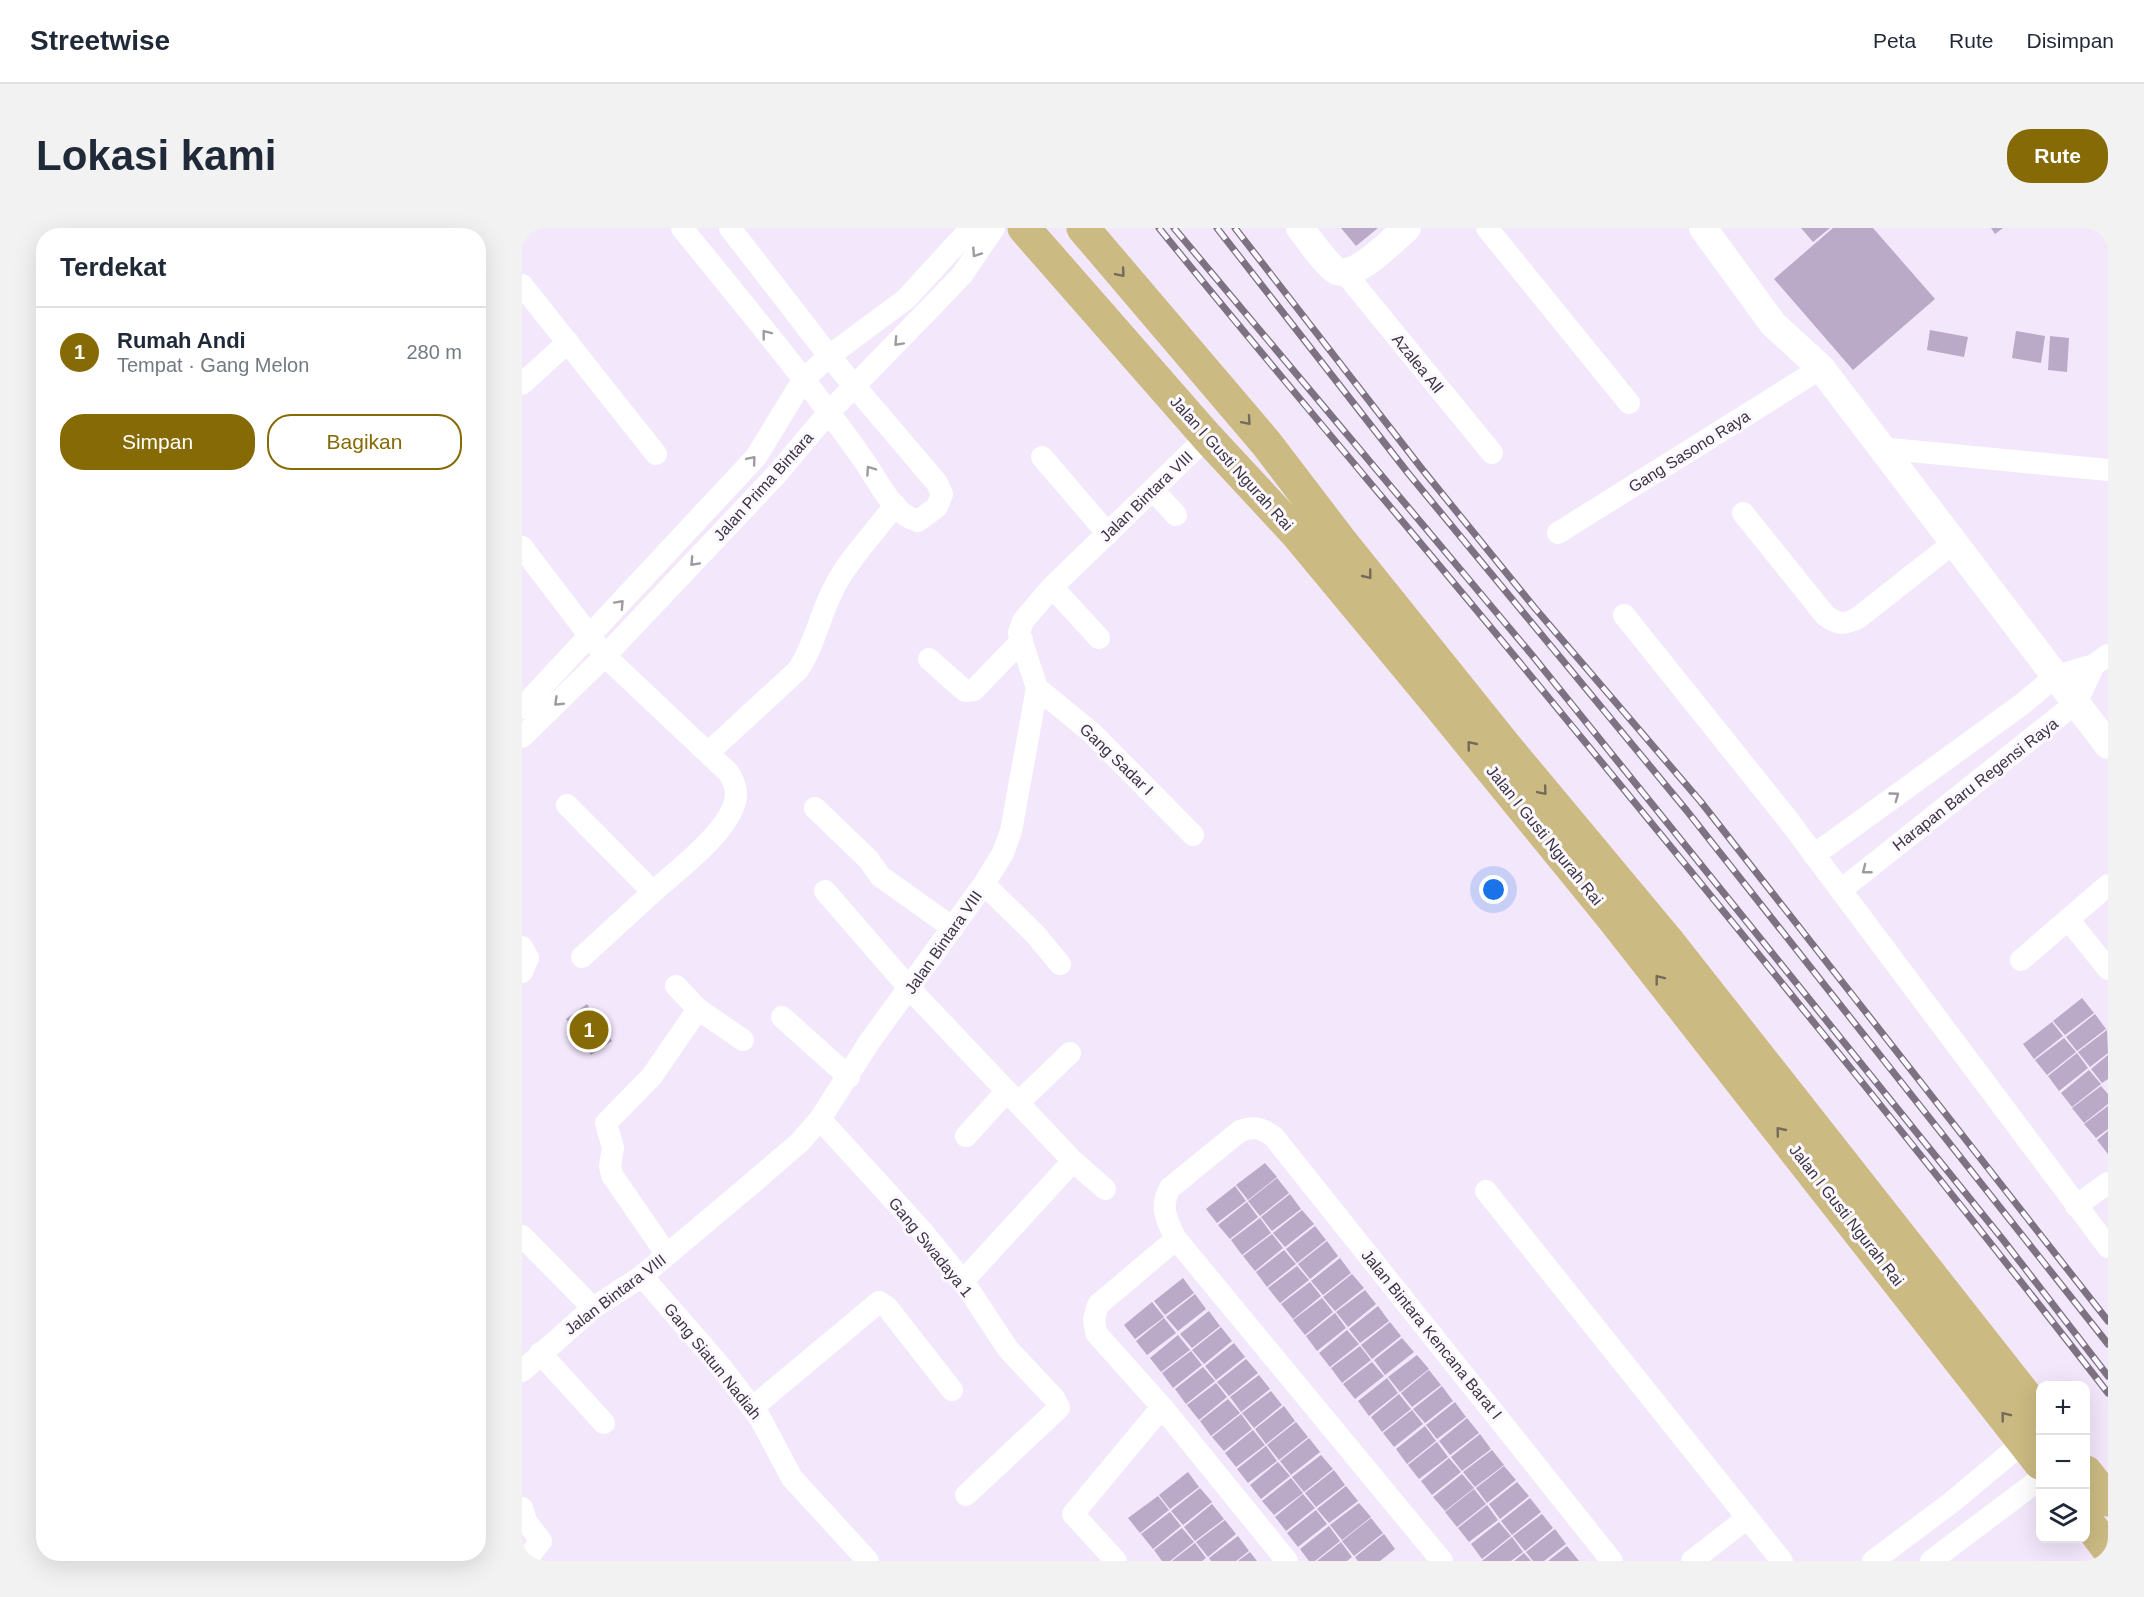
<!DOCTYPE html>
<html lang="id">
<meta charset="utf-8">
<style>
:root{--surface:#fff;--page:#f2f2f3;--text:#1f2937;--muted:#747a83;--line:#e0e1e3;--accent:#856a05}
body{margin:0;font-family:Helvetica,sans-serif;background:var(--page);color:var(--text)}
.controls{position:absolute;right:18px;bottom:18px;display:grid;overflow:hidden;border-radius:12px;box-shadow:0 6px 24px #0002}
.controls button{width:54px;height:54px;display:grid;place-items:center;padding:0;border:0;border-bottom:2px solid var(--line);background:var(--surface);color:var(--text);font:30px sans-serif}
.you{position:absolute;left:972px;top:662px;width:21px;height:21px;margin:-15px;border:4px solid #fff;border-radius:50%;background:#1a73e8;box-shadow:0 0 0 9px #1a73e833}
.badge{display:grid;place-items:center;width:39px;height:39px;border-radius:50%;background:var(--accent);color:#fff;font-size:20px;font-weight:700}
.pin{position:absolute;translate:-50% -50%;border:3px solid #fff;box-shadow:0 2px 6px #0006}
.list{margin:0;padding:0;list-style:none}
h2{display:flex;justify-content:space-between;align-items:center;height:78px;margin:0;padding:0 24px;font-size:26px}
h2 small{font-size:20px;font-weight:400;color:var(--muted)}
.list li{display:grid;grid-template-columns:39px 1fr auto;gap:18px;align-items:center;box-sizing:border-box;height:90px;padding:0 24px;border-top:2px solid var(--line)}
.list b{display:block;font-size:22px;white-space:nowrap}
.list p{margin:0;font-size:20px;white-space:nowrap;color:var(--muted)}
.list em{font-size:20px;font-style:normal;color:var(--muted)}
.actions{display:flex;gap:12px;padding:18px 24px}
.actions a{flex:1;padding:14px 0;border:2px solid var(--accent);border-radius:24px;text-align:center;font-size:21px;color:var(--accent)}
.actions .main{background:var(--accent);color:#fff}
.icon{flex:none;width:33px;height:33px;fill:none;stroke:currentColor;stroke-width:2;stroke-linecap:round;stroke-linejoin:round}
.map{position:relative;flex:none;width:1586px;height:1333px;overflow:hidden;border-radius:24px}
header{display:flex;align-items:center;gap:36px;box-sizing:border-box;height:84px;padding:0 30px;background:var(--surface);border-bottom:2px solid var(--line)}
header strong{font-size:28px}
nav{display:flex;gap:33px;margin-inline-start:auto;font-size:21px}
.intro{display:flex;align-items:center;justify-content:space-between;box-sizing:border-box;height:144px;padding:0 36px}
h1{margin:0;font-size:42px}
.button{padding:15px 27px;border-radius:24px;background:var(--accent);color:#fff;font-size:21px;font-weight:700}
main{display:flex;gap:36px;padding:0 36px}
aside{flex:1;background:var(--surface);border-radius:24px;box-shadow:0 6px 24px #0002}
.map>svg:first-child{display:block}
.building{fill:#bba9c8}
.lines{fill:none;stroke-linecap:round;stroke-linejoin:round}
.minor{stroke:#fff;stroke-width:22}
.tertiary{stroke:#fff;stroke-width:28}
.primary{stroke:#cbba82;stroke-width:33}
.rail-casing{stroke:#7c7282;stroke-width:7}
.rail{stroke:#fcf8ff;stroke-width:4.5;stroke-dasharray:14;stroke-linecap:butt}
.oneway{stroke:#9e9aa0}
.oneway2{stroke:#756a5b}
.labels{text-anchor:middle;stroke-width:6;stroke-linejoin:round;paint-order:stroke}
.street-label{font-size:16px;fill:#3c3441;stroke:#fcf8ff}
</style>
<header>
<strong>Streetwise</strong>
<nav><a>Peta</a><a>Rute</a><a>Disimpan</a></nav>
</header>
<div class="intro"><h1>Lokasi kami</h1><a class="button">Rute</a></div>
<main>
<aside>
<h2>Terdekat<small></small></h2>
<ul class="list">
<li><span class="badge">1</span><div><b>Rumah Andi</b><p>Tempat · Gang Melon</p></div><em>280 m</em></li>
</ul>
<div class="actions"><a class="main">Simpan</a><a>Bagikan</a></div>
</aside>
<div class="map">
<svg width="1586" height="1333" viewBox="0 0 1586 1333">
<rect width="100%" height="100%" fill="#f3e7fb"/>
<path class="building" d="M819 0H856L834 18Z
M1279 0H1308L1291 14Z
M1311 0H1351L1413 71 1331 142 1252 51Z
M1469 0H1481L1473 6Z
M1408 102 1446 109 1442 129 1405 122Z
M1494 103 1523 108 1519 135 1490 130Z
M1528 108 1547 110 1545 144 1526 142Z
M1560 770 1572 785 1543 807 1531 793Z
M65 776 90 813 69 827 44 791Z
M1573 786 1584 801 1555 823 1544 809Z
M1530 794 1541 808 1512 831 1501 816Z
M1585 802 1586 825 1568 839 1556 824Z
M1542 810 1554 824 1525 847 1513 832Z
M1555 825 1566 840 1537 863 1526 848Z
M1586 827V851L1580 855 1569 841Z
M1567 842 1579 856 1550 879 1539 865Z
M1579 858 1586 866V876L1562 895 1550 880Z
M1586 878V901L1574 910 1562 896Z
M1586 903V926L1575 912Z
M743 935 755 949 726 972 714 957Z
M755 950 767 965 738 988 726 973Z
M713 958 724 973 695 995 684 981Z
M768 966 779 981 750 1003 739 989Z
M725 974 736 989 708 1011 696 997Z
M780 982 792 996 763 1019 751 1005Z
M738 990 749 1005 720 1027 709 1012Z
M793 998 804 1012 775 1035 764 1021Z
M750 1006 761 1020 733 1043 721 1028Z
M805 1013 816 1028 788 1051 776 1036Z
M762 1022 774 1036 745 1059 734 1044Z
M818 1030 829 1045 801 1067 789 1053Z
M775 1038 787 1052 758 1075 746 1060Z
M830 1046 842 1060 813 1083 801 1069Z
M661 1050 672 1065 643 1087 632 1073Z
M788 1054 799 1068 771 1091 759 1076Z
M843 1062 854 1076 826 1099 814 1084Z
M673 1066 684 1081 656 1103 644 1089Z
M800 1070 811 1084 783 1107 771 1092Z
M630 1074 642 1089 613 1111 602 1097Z
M856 1078 867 1093 838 1115 827 1101Z
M687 1083 698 1098 670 1120 658 1106Z
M813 1085 824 1100 795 1123 784 1108Z
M642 1090 654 1105 625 1127 614 1113Z
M868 1094 879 1108 850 1131 839 1117Z
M699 1099 710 1113 682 1136 670 1122Z
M825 1102 837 1116 808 1139 797 1125Z
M656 1107 668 1122 639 1144 628 1130Z
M880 1110 892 1124 863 1147 852 1132Z
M712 1115 723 1129 694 1152 683 1138Z
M838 1118 849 1132 820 1155 809 1140Z
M669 1123 680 1137 651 1160 640 1145Z
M895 1127 907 1141 878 1164 866 1149Z
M724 1131 736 1145 707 1168 695 1154Z
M850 1134 862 1148 833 1171 821 1156Z
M681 1139 693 1153 664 1176 653 1161Z
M907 1142 919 1157 890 1179 879 1165Z
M737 1147 748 1161 719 1184 708 1169Z
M865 1150 876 1165 847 1188 836 1173Z
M694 1155 705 1169 677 1192 665 1177Z
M920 1158 931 1173 903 1195 891 1181Z
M749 1163 760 1177 732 1200 720 1185Z
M877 1166 889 1181 860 1204 849 1189Z
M706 1171 718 1185 689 1208 678 1193Z
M933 1174 944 1189 915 1211 904 1197Z
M762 1178 773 1193 744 1216 733 1201Z
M890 1182 901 1196 872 1219 861 1205Z
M719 1186 730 1201 702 1223 690 1209Z
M945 1190 957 1205 928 1227 917 1213Z
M774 1194 786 1209 757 1232 745 1217Z
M903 1198 914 1213 885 1236 874 1221Z
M731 1202 743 1217 714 1239 703 1225Z
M958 1206 969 1221 940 1243 929 1229Z
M787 1210 798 1224 769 1247 758 1233Z
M915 1214 926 1229 897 1251 886 1237Z
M744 1218 755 1233 726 1255 715 1241Z
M970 1222 982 1237 953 1259 941 1244Z
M799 1227 811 1241 782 1264 770 1249Z
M927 1230 939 1244 910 1267 899 1253Z
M756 1234 768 1248 739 1271 728 1257Z
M982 1238 994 1252 965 1275 954 1260Z
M812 1242 823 1257 794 1279 783 1265Z
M666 1244 677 1259 648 1281 637 1267Z
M940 1246 952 1260 923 1283 911 1269Z
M769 1250 781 1265 752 1287 740 1273Z
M995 1254 1007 1268 978 1291 967 1276Z
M824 1258 836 1273 807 1295 795 1281Z
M678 1260 690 1274 661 1297 649 1283Z
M952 1261 964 1276 935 1299 923 1284Z
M781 1266 793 1280 764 1303 753 1289Z
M636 1268 647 1282 618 1305 606 1290Z
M1008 1270 1019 1284 990 1307 979 1293Z
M837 1275 849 1289 820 1312 808 1297Z
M690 1276 702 1291 673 1313 662 1299Z
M965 1277 976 1292 947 1314 936 1300Z
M794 1282 805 1296 776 1319 765 1305Z
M648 1284 659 1298 631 1321 619 1306Z
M1020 1286 1031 1300 1003 1323 991 1308Z
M849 1290 861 1305 832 1328 820 1313Z
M703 1292 714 1306 686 1329 674 1314Z
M977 1294 989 1308 960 1331 949 1316Z
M807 1298 818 1313 793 1333H787L778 1321Z
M660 1300 672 1314 648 1333H640L632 1322Z
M1033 1301 1044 1316 1022 1333H1011L1004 1324Z
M862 1306 873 1321 858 1333H836L833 1329Z
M716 1308 727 1323 714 1333H689L687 1330Z
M990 1309 1001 1324 989 1333H960Z
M819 1314 830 1329 825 1333H795Z
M673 1315 684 1330 680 1333H650Z
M1045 1318 1057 1333H1026Z
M728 1324 735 1333H716Z
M1002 1325 1009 1333H992Z"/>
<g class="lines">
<path class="minor" d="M160 0C222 77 286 153 343 234 356 253 372 288 396 293L415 279 420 266 415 255 307 128 208 0
M965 0 1107 175
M823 45 970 225
M0 57 134 226
M0 156 46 114
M1358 220 1586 242
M520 229 586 306
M631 262 654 287
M1221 285 1303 387C1316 397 1322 397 1336 390L1430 316
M1036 305 1299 140
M0 319 83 428 207 545C211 552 214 558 214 566 214 599 154 643 131 664L45 577
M530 359 577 410
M1102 387 1267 593 1586 1019
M407 431 443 463 452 462 500 412
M515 460 569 504 671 607
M0 480 234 229 281 152 307 128 384 71 449 0
M0 509 83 428 254 247 307 184 416 72 440 47 472 0
M187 524 276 442C294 415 298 384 314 356 329 328 354 303 373 277
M293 580 347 632 358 648 431 700
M1292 627 1499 477 1534 448 1572 437 1586 427
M462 656 513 706 538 736
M1319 662 1554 475 1572 437
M303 663 388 761 551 933 583 961
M1546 691 1586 741
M0 719 6 730 0 744
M60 729 131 664
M1499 732 1586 657
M154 758 176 781 221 812
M260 789 327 849
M496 875 548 825
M298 891 400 1003 441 1053 486 1121 532 1170 537 1180 444 1267
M444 908 485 863
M964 963 1260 1333
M1554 978 1586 955
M0 1008 71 1080
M654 1011 576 1077 572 1091 574 1105 640 1179 765 1333
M145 1027 90 947 88 938 91 920 84 895 130 848 176 781
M120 1048 199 1139 238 1190 270 1250 346 1333
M441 1053 551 933
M18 1125 82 1195
M0 1143 71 1080 120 1048 228 957 278 914 298 891 348 813 462 656 481 625 489 603 515 460 497 405 501 393 530 359 685 209
M230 1180 357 1074 365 1079 430 1162
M0 1280 4 1293 19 1313 3 1333
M594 1333 551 1286 640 1179
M920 1333 654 1011C645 993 637 979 648 960L718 903C733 898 740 900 752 909L1090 1333
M1170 1333 1225 1290
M1351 1333 1430 1274 1503 1213
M1409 1333 1518 1251"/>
<path class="tertiary" d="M778 0C786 10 805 38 815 43 835 51 870 12 885 0
M1181 0 1251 96 1299 140 1586 517"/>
<path class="primary" d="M502 0 685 209 774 305 916 476 1089 688 1518 1235
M561 0 744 215 818 312 985 520 1145 712 1518 1186
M1564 1244 1586 1272
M1564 1292 1586 1321"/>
<g class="rail-casing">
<path id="rail" d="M637 0C756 147 879 290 999 436 1197 677 1395 919 1586 1165
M652 0 1010 427 1482 1013 1586 1148
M695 0 886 245 1165 583 1586 1116
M713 0 900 241 1012 379 1179 574 1586 1093"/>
</g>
<use href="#rail" class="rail"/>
</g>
<defs><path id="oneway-chevron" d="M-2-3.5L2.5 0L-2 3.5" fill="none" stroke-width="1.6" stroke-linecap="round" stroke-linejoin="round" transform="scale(1.5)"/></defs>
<g class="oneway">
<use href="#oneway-chevron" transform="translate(454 25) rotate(124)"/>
<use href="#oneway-chevron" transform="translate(244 106) rotate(-128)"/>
<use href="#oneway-chevron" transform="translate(376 114) rotate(133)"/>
<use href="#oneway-chevron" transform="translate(230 232) rotate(-50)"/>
<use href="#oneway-chevron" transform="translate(348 242) rotate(-125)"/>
<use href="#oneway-chevron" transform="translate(172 334) rotate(133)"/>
<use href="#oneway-chevron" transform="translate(98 376) rotate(-47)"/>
<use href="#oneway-chevron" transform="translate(36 474) rotate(136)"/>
<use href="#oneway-chevron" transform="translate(1373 568) rotate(-36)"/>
<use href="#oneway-chevron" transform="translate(1344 642) rotate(142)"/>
</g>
<g class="oneway2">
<use href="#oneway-chevron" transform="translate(599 45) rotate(50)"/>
<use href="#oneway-chevron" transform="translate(725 193) rotate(49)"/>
<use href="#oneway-chevron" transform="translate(846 347) rotate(51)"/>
<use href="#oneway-chevron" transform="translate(949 517) rotate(-129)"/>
<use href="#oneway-chevron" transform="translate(1021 563) rotate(50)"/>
<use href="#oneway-chevron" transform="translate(1137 751) rotate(-128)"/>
<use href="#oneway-chevron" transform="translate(1258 903) rotate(-129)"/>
<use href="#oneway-chevron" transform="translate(1483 1188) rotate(-128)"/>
</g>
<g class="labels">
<g class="street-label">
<text transform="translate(896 135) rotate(51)" y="6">Azalea All</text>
<text transform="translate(1167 223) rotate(-32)" y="6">Gang Sasono Raya</text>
<text transform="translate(710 235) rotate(48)" y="6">Jalan I Gusti Ngurah Rai</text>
<text transform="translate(241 258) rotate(-48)" y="6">Jalan Prima Bintara</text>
<text transform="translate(624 268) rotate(-44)" y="6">Jalan Bintara VIII</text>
<text transform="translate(595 531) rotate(44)" y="6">Gang Sadar I</text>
<text transform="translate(1453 556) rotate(-38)" y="6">Harapan Baru Regensi Raya</text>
<text transform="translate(1023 607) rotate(51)" y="6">Jalan I Gusti Ngurah Rai</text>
<text transform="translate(421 714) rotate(-55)" y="6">Jalan Bintara VIII</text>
<text transform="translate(1325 987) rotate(52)" y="6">Jalan I Gusti Ngurah Rai</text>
<text transform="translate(409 1019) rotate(51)" y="6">Gang Swadaya 1</text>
<text transform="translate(93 1066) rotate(-37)" y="6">Jalan Bintara VIII</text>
<text transform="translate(910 1106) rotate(51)" y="6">Jalan Bintara Kencana Barat I</text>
<text transform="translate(191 1133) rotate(51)" y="6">Gang Siatun Nadiah</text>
</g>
</g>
</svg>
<div class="controls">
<button>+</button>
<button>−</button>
<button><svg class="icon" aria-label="layers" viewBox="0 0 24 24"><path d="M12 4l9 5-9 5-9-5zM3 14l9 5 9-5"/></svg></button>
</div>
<div class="you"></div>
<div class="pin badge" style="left:67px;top:802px">1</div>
</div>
</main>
